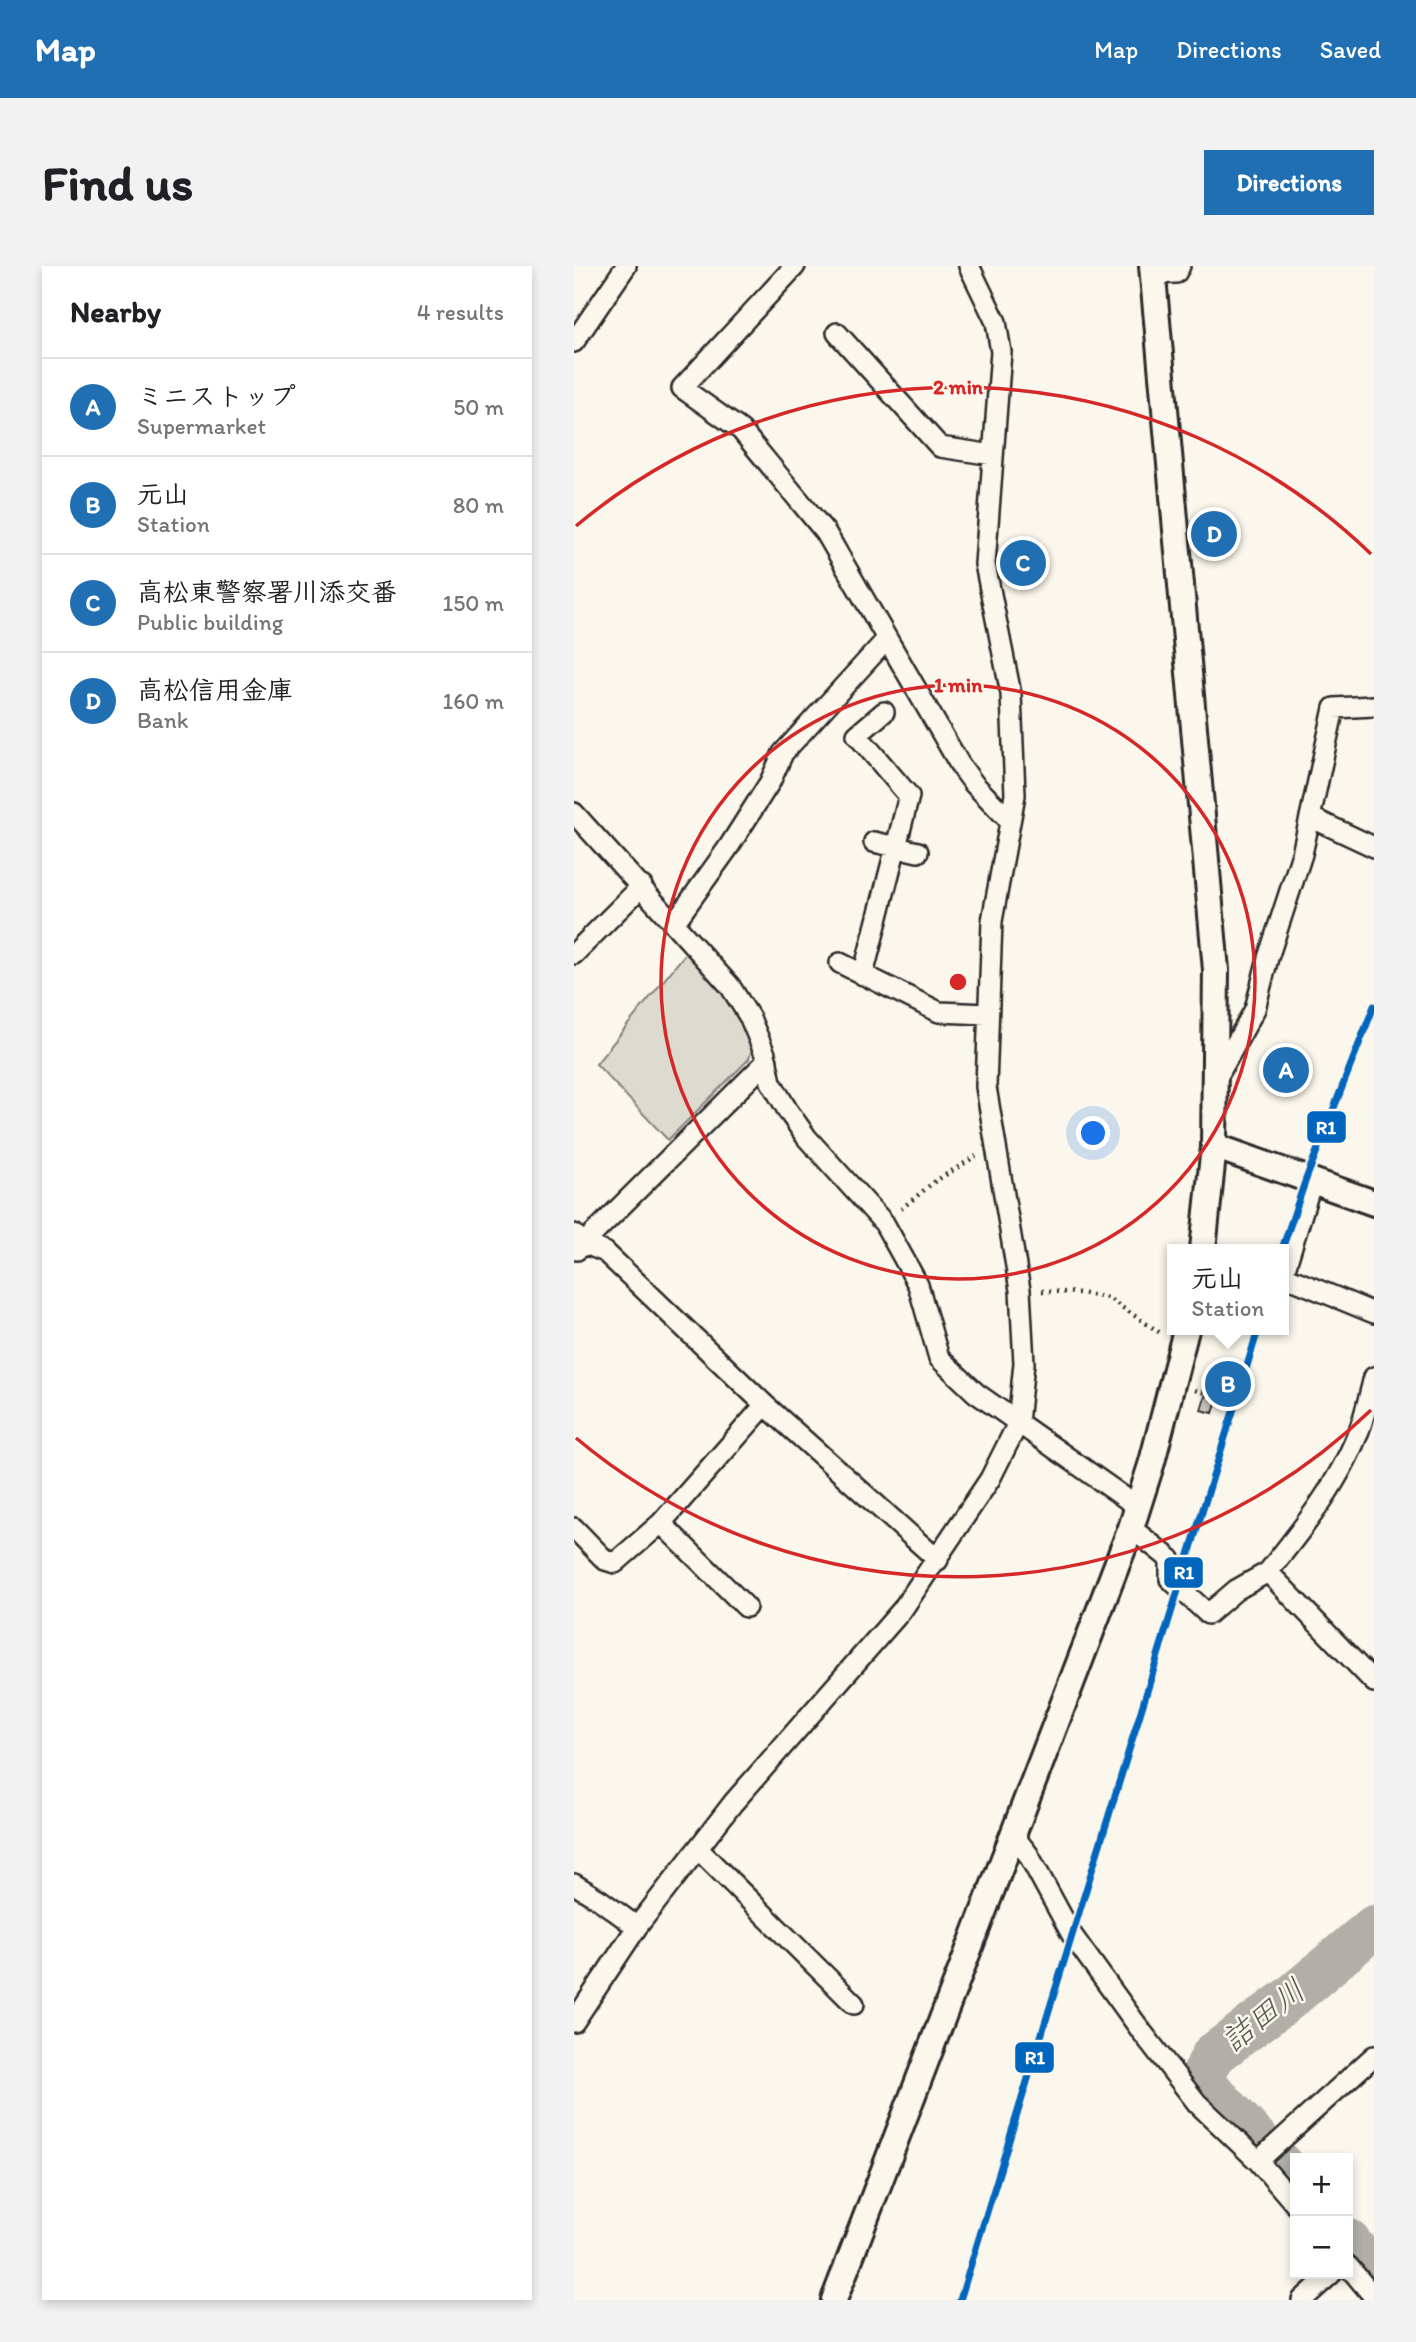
<!DOCTYPE html>
<meta charset="utf-8">
<style>
:root{--surface:#fff;--page:#f2f2f2;--text:#202124;--muted:#757577;--line:#e0e0e0;--accent:#1f6fb2}
body{margin:0;font-family:Itim,"Klee One",sans-serif;background:var(--page);color:var(--text)}
.controls{position:absolute;right:21px;bottom:21px;display:grid;overflow:hidden;border-radius:0px;box-shadow:0 4px 10px #0003}
.controls button{width:63px;height:63px;display:grid;place-items:center;padding:0;border:0;border-bottom:2px solid var(--line);background:var(--surface);color:var(--text);font:35px sans-serif}
.you{position:absolute;left:520px;top:868px;width:24px;height:24px;margin:-18px;border:5px solid #fff;border-radius:50%;background:#1a73e8;box-shadow:0 0 0 10px #1a73e833}
.badge{display:grid;place-items:center;width:46px;height:46px;border-radius:50%;background:var(--accent);color:#fff;font-size:23px;font-weight:700}
.pin{position:absolute;translate:-50% -50%;border:4px solid #fff;box-shadow:0 2px 7px #0006}
.popup{position:absolute;left:593px;top:978px;width:122px;height:91px;box-sizing:border-box;display:grid;place-content:center;border-radius:0px;background:var(--surface);filter:drop-shadow(0 2px 5px #0005);font-size:23px;white-space:nowrap;color:var(--muted)}
.popup b{font-size:26px;color:var(--text)}
.popup::after{content:'';position:absolute;left:50%;top:100%;margin-left:-14px;border:14px solid transparent;border-top-color:var(--surface)}
.list{margin:0;padding:0;list-style:none}
h2{display:flex;justify-content:space-between;align-items:center;height:91px;margin:0;padding:0 28px;font-size:30px}
h2 small{font-size:23px;font-weight:400;color:var(--muted)}
.list li{display:grid;grid-template-columns:46px 1fr auto;gap:21px;align-items:center;box-sizing:border-box;height:98px;padding:0 28px;border-top:2px solid var(--line)}
.list b{display:block;font-size:26px;white-space:nowrap}
.list p{margin:0;font-size:23px;white-space:nowrap;color:var(--muted)}
.list em{font-size:23px;font-style:normal;color:var(--muted)}
.map{position:relative;flex:none;width:800px;height:2034px;overflow:hidden;border-radius:0px}
header{display:flex;align-items:center;gap:42px;box-sizing:border-box;height:98px;padding:0 35px;background:var(--accent);color:#fff}
header strong{font-size:33px}
nav{display:flex;gap:38px;margin-inline-start:auto;font-size:24px}
.intro{display:flex;align-items:center;justify-content:space-between;box-sizing:border-box;height:168px;padding:0 42px}
h1{margin:0;font-size:49px}
.button{padding:18px 32px;border-radius:0px;background:var(--accent);color:#fff;font-size:24px;font-weight:700}
main{display:flex;gap:42px;padding:0 42px}
aside{flex:1;background:var(--surface);border-radius:0px;box-shadow:0 4px 10px #0003}
.map>svg:first-child{display:block}
.green{fill:#dddad0;stroke:#84827e;stroke-width:2}
.lines{fill:none;stroke-linecap:round;stroke-linejoin:round}
.river{stroke:#b1afa7;stroke-width:44}
.building{fill:#c7c4bc;stroke:#2b2b2b;stroke-width:2}
.minor-casing{stroke:#2b2b2b;stroke-width:24}
.tertiary-casing{stroke:#2b2b2b;stroke-width:30}
.path{stroke:#2b2b2b;stroke-width:4.5;stroke-dasharray:2 5;stroke-linecap:butt}
.minor{stroke:#fbf7ec;stroke-width:19}
.tertiary{stroke:#fbf7ec;stroke-width:24}
.rail-1-casing{stroke:#fbf7ec;stroke-width:12}
.rail-1{stroke:#0065bd;stroke-width:7}
.ring{fill:none;stroke:#d62828;stroke-width:3.5}
.labels{text-anchor:middle;stroke-width:5;stroke-linejoin:round;paint-order:stroke}
.water-label{font-size:32px;font-style:italic;fill:#5a5956;stroke:#fbf7ec}
.centre{fill:#d62828;stroke:#fbf7ec;stroke-width:3.5}
.ring-label{font-size:21px;text-anchor:middle;font-weight:bold;fill:#d62828;stroke:#fbf7ec;stroke-width:5;stroke-linejoin:round;paint-order:stroke}
.line-badge{stroke:#fbf7ec;stroke-width:2.5}
.badge-label{font-size:19px;text-anchor:middle;font-weight:bold;fill:#fff}
</style>
<header>
<strong>Map</strong>
<nav><a>Map</a><a>Directions</a><a>Saved</a></nav>
</header>
<div class="intro"><h1>Find us</h1><a class="button">Directions</a></div>
<main>
<aside>
<h2>Nearby<small>4 results</small></h2>
<ul class="list">
<li><span class="badge">A</span><div><b>ミニストップ</b><p>Supermarket</p></div><em>50 m</em></li>
<li><span class="badge">B</span><div><b>元山</b><p>Station</p></div><em>80 m</em></li>
<li><span class="badge">C</span><div><b>高松東警察署川添交番</b><p>Public building</p></div><em>150 m</em></li>
<li><span class="badge">D</span><div><b>高松信用金庫</b><p>Bank</p></div><em>160 m</em></li>
</ul>
</aside>
<div class="map">
<svg width="800" height="2034" viewBox="0 0 800 2034">
<rect width="100%" height="100%" fill="#fbf7ec"/>
<filter id="ink" filterUnits="userSpaceOnUse"><feTurbulence type="fractalNoise" baseFrequency=".0143" numOctaves="2"/><feDisplacementMap in="SourceGraphic" scale="14" xChannelSelector="R" yChannelSelector="G"/><feConvolveMatrix kernelMatrix="1 2 1 2 8 2 1 2 1" color-interpolation-filters="sRGB"/></filter>
<g filter="url(#ink)">
<path class="green" d="M111 688 120 690 146 719 177 769 178 782 175 793 94 874 22 798Z"/>
<g class="lines">
<path class="river" d="M721 1914 639 1827 632 1817 631 1805 639 1789 716 1732 800 1661
M774 1975 800 2007"/>
</g>
<path class="building" d="M637 1111 649 1115 639 1147 627 1144Z"/>
<g class="lines">
<g class="minor-casing">
<path id="minor" d="M221 0 108 122 167 164 252 267 386 499 400 518 436 555
M579 8 602 7 606 0
M263 67 366 181 419 189
M0 76 52 0
M0 547 156 720 176 752 191 788 197 816 214 845 233 872 310 957 330 993 344 1019 365 1092 402 1127 564 1241
M736 551 800 581
M300 576 344 586
M101 656 154 582 196 516 209 487 313 373
M0 688 68 620
M266 697 365 746 414 748
M289 709 335 530 283 469 310 446
M641 815 681 743 694 692 728 588 760 442 800 440
M0 968 9 977 31 986 191 1139 364 1294
M3 984 193 795
M710 1006 738 915
M710 1010 800 1047
M800 1111C796 1127 792 1144 787 1159 768 1214 730 1261 694 1306L800 1416
M87 1257 172 1341
M0 1262 31 1294 41 1297 87 1257 191 1139
M557 1262 596 1293V1313L634 1348 662 1324 694 1306
M439 1569 454 1588 498 1669 568 1766 623 1837 684 1895 721 1938
M124 1583 280 1738
M0 1618 26 1634 63 1661
M0 1756 63 1661 159 1537 328 1344 416 1213 444 1157 450 1097 446 1024 412 821 418 655 441 529 437 428 411 298 427 86 422 56 395 0
M684 1895 800 1790
M774 2000 800 2031
M728 2034 757 2008"/>
</g>
<g class="tertiary-casing">
<path id="tertiary" d="M578 0 642 704 640 880 629 983
M640 880 800 937
M260 2034 557 1262 578 1196 612 1064"/>
</g>
<path class="path" d="M327 943 360 916 402 890
M468 1025 506 1027 534 1032 588 1068
M621 1124 644 1131"/>
<use href="#minor" class="minor"/>
<use href="#tertiary" class="tertiary"/>
<g class="rail-1-casing">
<path id="rail-1" d="M708 983 732 913 800 740
M386 2034 684 1064"/>
</g>
<use href="#rail-1" class="rail-1"/>
</g>
</g>
<g class="ring">
<circle cx="384" cy="716" r="297"/>
<path d="M797 1144A595 595 0 0 1 2 1172M2 260A595 595 0 0 1 797 288"/>
</g>
<g class="labels">
<g class="water-label">
<text transform="translate(689 1749) rotate(-38)" y="11">詰田川</text>
</g>
</g>
<circle cx="384" cy="716" r="10" class="centre"/>
<g class="ring-label">
<text x="384" y="128">2 min</text>
<text x="384" y="426">1 min</text>
</g>
<g class="line-badge">
<rect x="732" y="844" width="41" height="34" rx="7" fill="#0065bd"/>
<rect x="589" y="1290" width="41" height="33" rx="7" fill="#0065bd"/>
<rect x="440" y="1775" width="41" height="33" rx="7" fill="#0065bd"/>
</g>
<g class="badge-label">
<text x="752" y="868">R1</text>
<text x="610" y="1313">R1</text>
<text x="461" y="1798">R1</text>
</g>
</svg>
<div class="controls">
<button>+</button>
<button>−</button>
</div>
<div class="you"></div>
<div class="pin badge" style="left:712px;top:804px">A</div>
<div class="pin badge" style="left:654px;top:1118px">B</div>
<div class="popup"><b>元山</b>Station</div>
<div class="pin badge" style="left:449px;top:297px">C</div>
<div class="pin badge" style="left:640px;top:268px">D</div>
</div>
</main>
